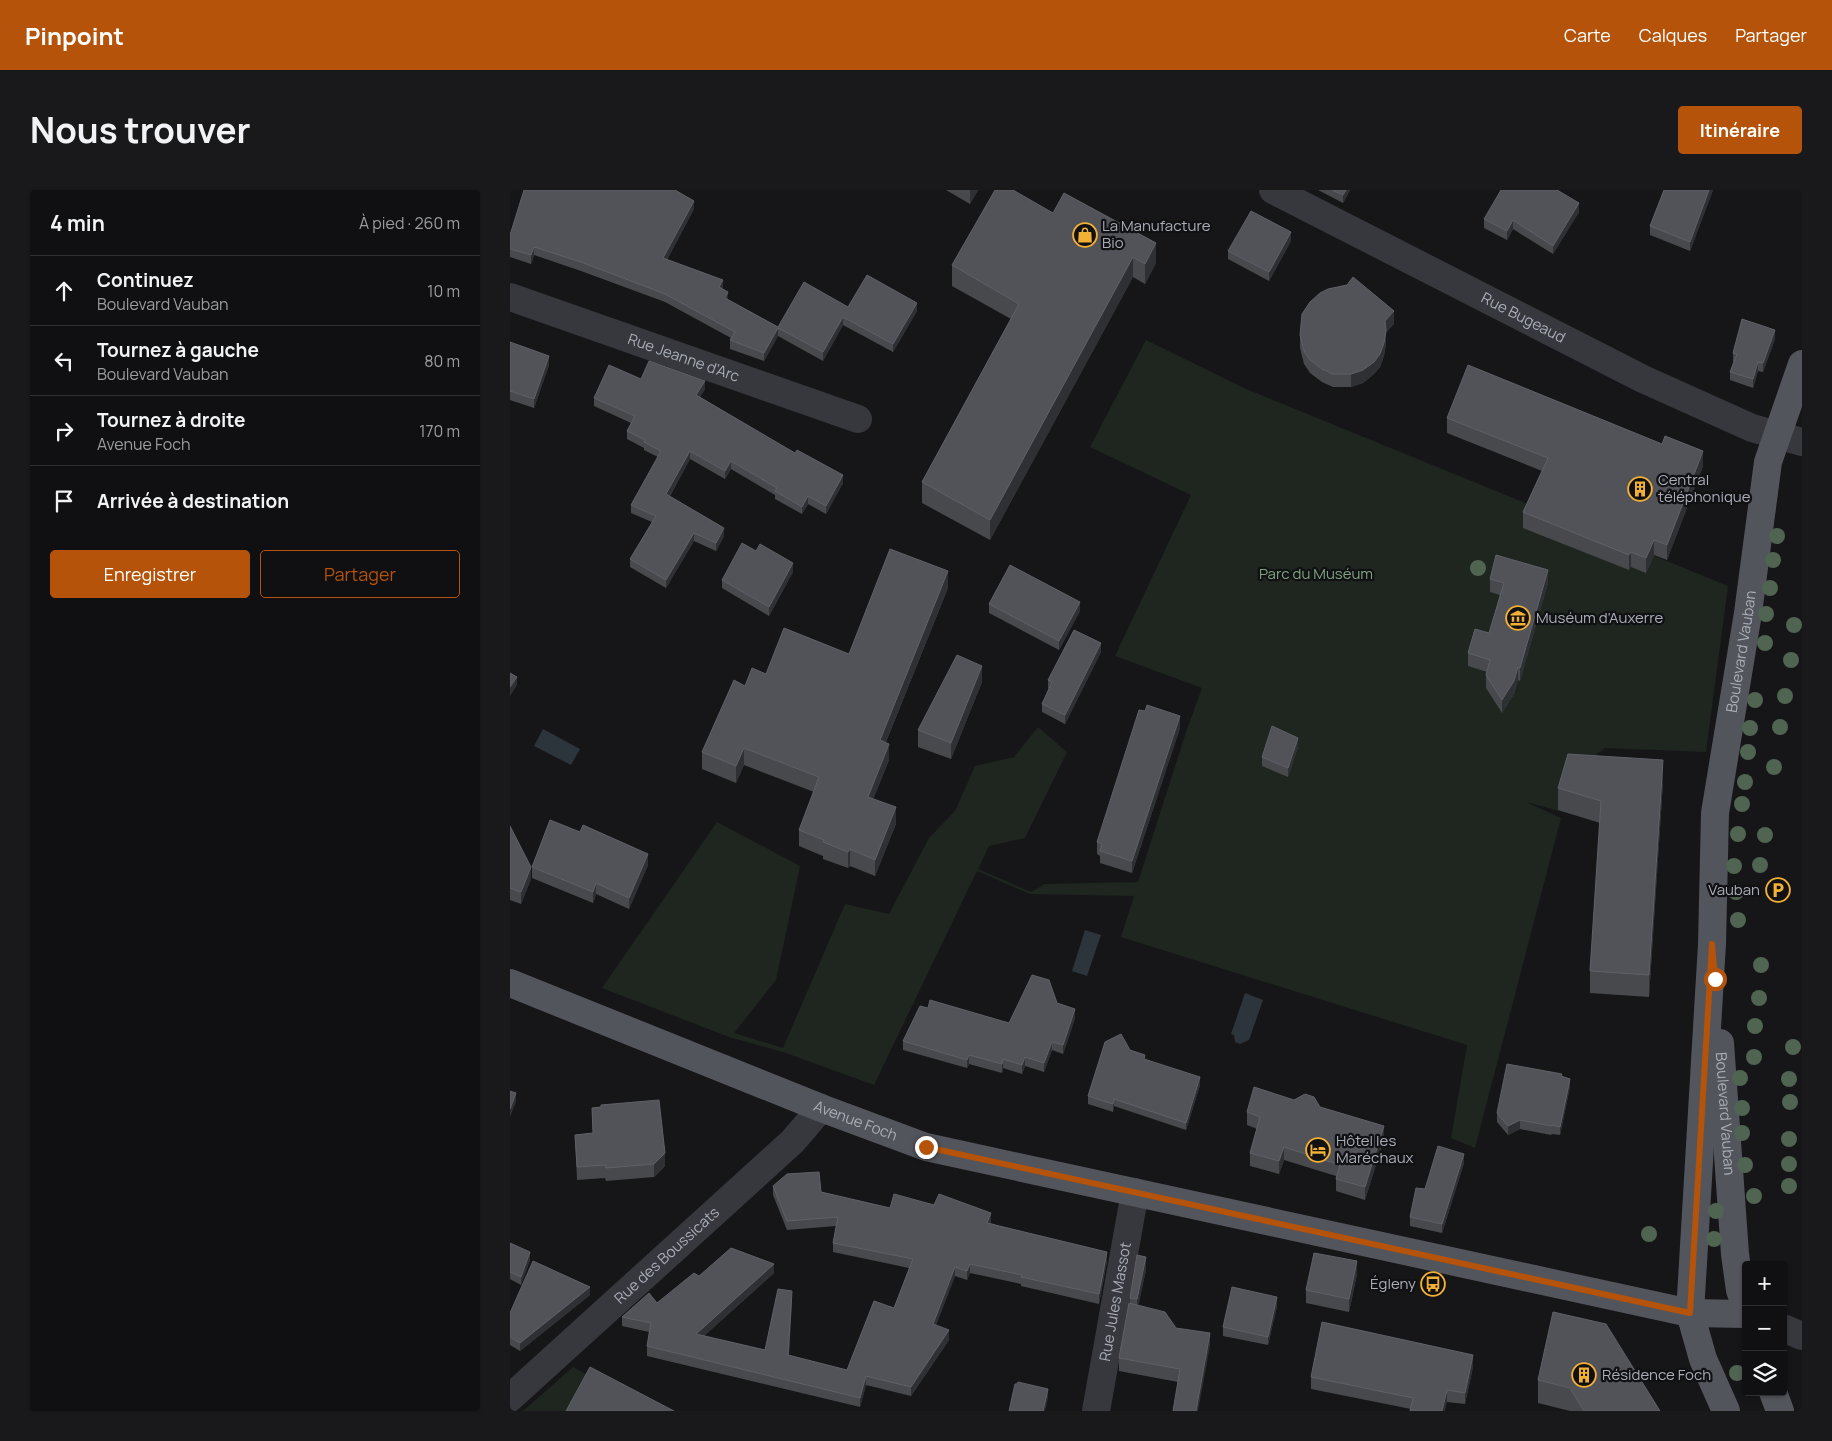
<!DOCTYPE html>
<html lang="fr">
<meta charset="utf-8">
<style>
:root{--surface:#101012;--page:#19191b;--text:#f1f3f6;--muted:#9c9d9f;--line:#303032;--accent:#b45309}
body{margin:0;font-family:Manrope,sans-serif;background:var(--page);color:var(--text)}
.controls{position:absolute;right:15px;bottom:15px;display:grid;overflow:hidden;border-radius:5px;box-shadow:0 1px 4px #0004}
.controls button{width:45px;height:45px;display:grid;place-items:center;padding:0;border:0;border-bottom:1px solid var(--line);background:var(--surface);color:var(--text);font:25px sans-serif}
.stop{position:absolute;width:15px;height:15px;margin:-11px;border:4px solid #b45309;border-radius:50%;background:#fff}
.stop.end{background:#b45309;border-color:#fff;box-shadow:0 1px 5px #0008}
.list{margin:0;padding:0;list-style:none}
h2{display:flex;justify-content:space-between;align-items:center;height:65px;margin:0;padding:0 20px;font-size:21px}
h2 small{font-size:16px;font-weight:400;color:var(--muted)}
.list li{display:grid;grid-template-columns:32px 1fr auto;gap:15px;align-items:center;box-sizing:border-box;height:70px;padding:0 20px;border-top:1px solid var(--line)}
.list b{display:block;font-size:19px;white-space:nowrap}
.list p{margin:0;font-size:16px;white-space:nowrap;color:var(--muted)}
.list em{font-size:16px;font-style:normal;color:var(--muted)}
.actions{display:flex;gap:10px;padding:15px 20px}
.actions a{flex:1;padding:11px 0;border:1px solid var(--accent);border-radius:5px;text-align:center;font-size:18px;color:var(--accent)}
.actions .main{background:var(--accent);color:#fff}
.icon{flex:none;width:28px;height:28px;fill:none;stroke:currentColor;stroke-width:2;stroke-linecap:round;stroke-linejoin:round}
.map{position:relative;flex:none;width:1292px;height:1221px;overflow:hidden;border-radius:5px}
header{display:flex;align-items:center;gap:30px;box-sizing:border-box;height:70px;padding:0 25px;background:var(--accent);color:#fff}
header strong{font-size:24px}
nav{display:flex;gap:28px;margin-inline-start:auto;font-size:18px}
.intro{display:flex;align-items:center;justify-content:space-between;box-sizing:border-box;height:120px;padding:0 30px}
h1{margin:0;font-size:35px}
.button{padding:12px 22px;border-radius:5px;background:var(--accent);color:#fff;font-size:18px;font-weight:700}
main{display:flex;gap:30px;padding:0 30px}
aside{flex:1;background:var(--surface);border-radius:5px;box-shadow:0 1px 4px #0004}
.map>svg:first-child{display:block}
.green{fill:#1e261f}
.water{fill:#2c353c}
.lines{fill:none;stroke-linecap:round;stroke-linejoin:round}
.minor{stroke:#37383d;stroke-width:28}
.major{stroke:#53555c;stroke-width:28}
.tree{fill:#506452}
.wall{fill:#47494d}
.shaded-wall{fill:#2f3033}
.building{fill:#525359;stroke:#5f6168}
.route{stroke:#b45309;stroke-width:6}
.labels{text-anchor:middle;stroke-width:4.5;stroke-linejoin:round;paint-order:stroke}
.poi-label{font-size:15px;fill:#a8adb8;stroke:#111113;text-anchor:start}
.street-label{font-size:15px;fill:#a8adb8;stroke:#111113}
.park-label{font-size:15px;fill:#7fa381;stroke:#111113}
</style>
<header>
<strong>Pinpoint</strong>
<nav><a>Carte</a><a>Calques</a><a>Partager</a></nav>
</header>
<div class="intro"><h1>Nous trouver</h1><a class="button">Itinéraire</a></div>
<main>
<aside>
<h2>4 min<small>À pied · 260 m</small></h2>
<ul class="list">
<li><svg class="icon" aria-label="ahead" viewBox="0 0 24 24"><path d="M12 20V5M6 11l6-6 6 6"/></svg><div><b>Continuez</b><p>Boulevard Vauban</p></div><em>10 m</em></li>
<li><svg class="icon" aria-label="left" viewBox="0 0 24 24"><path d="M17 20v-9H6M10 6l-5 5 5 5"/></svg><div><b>Tournez à gauche</b><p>Boulevard Vauban</p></div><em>80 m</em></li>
<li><svg class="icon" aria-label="right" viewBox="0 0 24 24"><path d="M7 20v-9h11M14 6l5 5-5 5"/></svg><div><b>Tournez à droite</b><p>Avenue Foch</p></div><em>170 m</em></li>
<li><svg class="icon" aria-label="arrive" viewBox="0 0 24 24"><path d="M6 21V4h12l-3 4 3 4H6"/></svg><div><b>Arrivée à destination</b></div></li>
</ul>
<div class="actions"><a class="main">Enregistrer</a><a>Partager</a></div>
</aside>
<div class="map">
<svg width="1292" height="1221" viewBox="0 0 1292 1221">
<rect width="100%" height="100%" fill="#161618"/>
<path class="green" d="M636 150 734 198 1218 396 1196 562 1095 558 1083 567 1064 625 1016 612 1051 628 965 958 941 948 957 855 611 747 624 706 520 704 467 681 364 895 273 862 219 847 92 798 207 632 290 676 266 790 224 843 273 858 335 714 379 724 419 648 445 621 465 576 504 567 528 537 557 562 515 648 479 656 468 679 521 702 535 694 628 692 677 539 692 498 605 466 681 305 580 257Z
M63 1177 145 1221H13Z"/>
<path class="water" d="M33 539 70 559 61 575 24 556Z
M575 740 591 745 577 786 562 781Z
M735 803 753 810 739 850 730 854 725 852 724 845 721 844Z"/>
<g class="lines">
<g class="minor">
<path id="s1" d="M763 0 1133 189 1242 238 1292 252"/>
<path id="s2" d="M0 107 348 229"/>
<path d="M1273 1138 1292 1146"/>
<path id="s3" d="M0 1208 283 951 311 918"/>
<path id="s4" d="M586 1221 625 1002"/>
</g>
<g class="major">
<path id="s5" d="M0 793 311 918 416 957 1180 1123 1236 1124"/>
<path id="s6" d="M1210 853 1225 1064 1230 1100 1236 1117"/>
<path d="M1263 1202 1270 1221"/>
<path id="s7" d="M1216 1221 1193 1169 1180 1123 1202 754 1205 623 1238 423 1258 272 1292 174"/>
</g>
</g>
<g class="tree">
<circle cx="1267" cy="346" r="8"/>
<circle cx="1263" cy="370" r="8"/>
<circle cx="968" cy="378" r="8"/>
<circle cx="1260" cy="398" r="8"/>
<circle cx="1256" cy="424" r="8"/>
<circle cx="1284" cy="435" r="8"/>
<circle cx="1255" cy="453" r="8"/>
<circle cx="1281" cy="470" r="8"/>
<circle cx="1275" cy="506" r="8"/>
<circle cx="1245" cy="510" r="8"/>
<circle cx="1270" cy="537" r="8"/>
<circle cx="1240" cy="538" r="8"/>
<circle cx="1238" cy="562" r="8"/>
<circle cx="1264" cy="577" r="8"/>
<circle cx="1235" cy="592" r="8"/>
<circle cx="1232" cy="614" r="8"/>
<circle cx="1228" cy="644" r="8"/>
<circle cx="1255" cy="645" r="8"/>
<circle cx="1250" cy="675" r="8"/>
<circle cx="1224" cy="676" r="8"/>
<circle cx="1226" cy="702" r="8"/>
<circle cx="1228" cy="730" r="8"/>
<circle cx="1251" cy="775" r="8"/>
<circle cx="1249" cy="808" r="8"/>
<circle cx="1245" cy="836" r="8"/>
<circle cx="1283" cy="857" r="8"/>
<circle cx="1244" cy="867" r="8"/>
<circle cx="1230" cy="888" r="8"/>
<circle cx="1279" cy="889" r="8"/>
<circle cx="1280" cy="912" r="8"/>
<circle cx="1232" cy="918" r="8"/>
<circle cx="1232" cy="943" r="8"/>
<circle cx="1279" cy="949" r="8"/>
<circle cx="1279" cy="974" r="8"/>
<circle cx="1235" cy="975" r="8"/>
<circle cx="1279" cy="996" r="8"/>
<circle cx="1244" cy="1006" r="8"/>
<circle cx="1206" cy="1021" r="8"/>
<circle cx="1139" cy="1044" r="8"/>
<circle cx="1204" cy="1049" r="8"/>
<circle cx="1227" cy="1183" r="8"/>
</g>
<path class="wall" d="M436 0H468L460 14Z
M808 0H840L833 13Z
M1154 0H1203L1180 61 1140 45V36Z
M184 19 157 70 213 99 218 110 268 137 338 117 407 121 383 162 333 135 313 171 268 146 254 171 220 159V150L221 148 155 112 71 81 24 65 21 74 0 67V45Z
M1069 22 1043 64 1003 39 997 50 974 38V29Z
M543 23 646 73 635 94 623 87 480 350 412 313V292L501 129 442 96V75Z
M781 51 759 91 718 69V61Z
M884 134 876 142V154L874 166 870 177 864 184 853 193 841 197H823L812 192 800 183 794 174 790 158V145Z
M1265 149 1253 182 1248 181 1243 198 1220 190V182L1224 172H1223V163Z
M0 152 39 175 24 218 0 210Z
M195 199 190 207 333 293 316 324 298 314 292 324 265 309V305L221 279 215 289 180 269 160 306 214 346 206 361 184 351 156 398 120 377V369L142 332 121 323V315L148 267 134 260V258L117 249V241L121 233 84 216V208Z
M937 228 1193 276 1157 370 1144 365 1136 383 1121 377 1119 380 1013 338V322L1032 281 937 243Z
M283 382 259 426 212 398V390Z
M980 389 1038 393 1010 491 1008 490 1004 504 992 523 976 498V485L977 482 958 476V463L979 443 990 405 980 402Z
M438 398 376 552 379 570 363 609 386 634 365 686 340 676 338 678 313 669V666L289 656V640L304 602 234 575 226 593 192 579V562L235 496 256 484 339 464Z
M479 414 570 421 549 460 479 423Z
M591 462 555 534 532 522V514L539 499 538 498V490Z
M472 492 441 569 408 557V540Z
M670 538 622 683 590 673V666L587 664V652Z
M788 557 778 587 752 576V567Z
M1153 592 1139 807 1080 803V781L1090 633 1048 620V598Z
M0 636 21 689 11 714 0 710Z
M138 675 119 719 86 704 83 713 22 688V677Z
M547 813 565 828 553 864 542 860 534 882 515 876 512 884 493 878 492 883 459 874 457 878 393 860V851L499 833Z
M620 860 635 869 690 895 676 940 604 916 603 922 578 914V906Z
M1052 886 1060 897 1050 945 1042 944 1041 945 1010 939 998 945 987 932V923Z
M810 917 874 949 855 1010 826 1001V986L774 970 769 984 740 976V963L747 939 737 935V922Z
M82 918 155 976 144 987 96 991 95 988 67 990 65 945 83 943Z
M954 973 932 1043 900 1036V1027L915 999Z
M263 996 311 1002 380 1018 481 1032 480 1033 597 1071 589 1114 511 1096V1094L460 1083 457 1090 445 1086 426 1135 439 1150 401 1206 356 1195 350 1217 137 1166V1156L139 1142 112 1136V1127L147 1113 189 1086 264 1083 194 1146 255 1160 282 1110 279 1166 337 1180 384 1118 399 1078 323 1062V1053L326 1036 277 1040 263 1005Z
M0 1053 20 1070 11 1095 0 1089Z
M636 1080 628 1115 666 1138 700 1156 668 1192 609 1181V1168L620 1113V1108Z
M847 1084 839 1122 796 1113V1100Z
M80 1105 10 1161 0 1155V1123Z
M767 1116 758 1155 713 1146V1137Z
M963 1177 955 1214 937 1212 901 1219 801 1199V1187Z
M1028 1190 1150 1221H1060L1028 1213Z"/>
<path class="shaded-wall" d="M460 0H468L460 14Z
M836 0H840L833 13V5Z
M1199 0H1203L1180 61V52Z
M184 11V19L153 77V68Z
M1069 13V22L1043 64V56Z
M1003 30V39L997 50V41Z
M781 42V51L759 91V82Z
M646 53V73L635 94V74Z
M24 57V65L21 74V65Z
M623 67V87L480 350V330Z
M213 90V99L209 105V97Z
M218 102V110L215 108Z
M407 113V121L383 162V154Z
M884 121V134L876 142V154L874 166 870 177 864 184 853 193 841 197V184L875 131Z
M333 127V135L313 171V162Z
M268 138V146L254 171V163Z
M1265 140V149L1253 182V173Z
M39 166V175L24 218V209Z
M1248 172V181L1243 198V189Z
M195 191V199L186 213V205Z
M180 261V269L156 312V304Z
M1193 261V276L1157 370V355Z
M221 271V279L215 289V281Z
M333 285V293L316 324V316Z
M298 306V314L292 324V317Z
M214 338V346L206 361V353Z
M184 343V351L156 398V390Z
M1144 350V365L1136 383V368Z
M1121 362V377L1119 380V365Z
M283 373V382L259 426V417Z
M1038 380V393L1010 491V478Z
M438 381V398L370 566V550Z
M570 412V421L549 460V451Z
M591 453V462L555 534V525Z
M472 476V492L441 569V553Z
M1008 477V490L1004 504 992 523V510Z
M7 487V495L0 506V497Z
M670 526V538L622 683V671Z
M788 548V557L778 587V578Z
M379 554V570L358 623V607Z
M234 558V575L226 593V576Z
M1153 570V592L1139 807V785Z
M386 617V634L365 686V670Z
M340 659V676L338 678V662Z
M138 664V675L119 719V708Z
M21 677V689L11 714V702Z
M86 693V704L83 713V702Z
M565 819V828L553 864V855Z
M542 852V860L534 882V873Z
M459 865V874L457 878V870Z
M515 867V876L512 884V875Z
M493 869V878L492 883V874Z
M690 887V895L676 940V933Z
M1060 889V897L1050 945V937Z
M6 903V912L0 927V919Z
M604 909V916L603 922V914Z
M1010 930V939L998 945V936Z
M874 936V949L855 1010V997Z
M774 957V970L769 984V971Z
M155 963V976L144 987V974Z
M954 964V973L932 1043V1034Z
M481 1023V1032L477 1042V1033Z
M20 1062V1070L11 1095V1087Z
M597 1062V1071L589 1114V1104Z
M636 1067V1080L627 1122V1109Z
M847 1071V1084L839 1122V1109Z
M264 1074V1083L186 1153V1144Z
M460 1074V1083L457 1090V1081Z
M445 1077V1086L423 1143V1134Z
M80 1097V1105L10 1161V1153Z
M282 1101V1110L278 1175V1165Z
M767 1107V1116L758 1155V1147Z
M439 1140V1150L401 1206V1197Z
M700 1143V1156L688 1221H686Z
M963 1165V1177L955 1214V1203Z
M356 1186V1195L350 1217V1208Z
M538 1199V1208L535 1221H533Z
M937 1200V1212L935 1221H932Z"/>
<path class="building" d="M14 0H165L184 11 153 68 213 90 209 97 218 102 215 108 268 137 294 92 338 117 357 85 407 113 383 154 333 127 313 162 268 138 254 163 220 150 225 142 155 104 71 72 24 57 21 65 0 59V45Z
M485 0H503L543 23 554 3 646 53 635 74 623 67 480 330 412 292 509 114 442 75Z
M822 0H836L833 5Z
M991 0H1047L1069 13 1043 56 1003 30 997 41 974 29Z
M1154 0H1199L1180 52 1140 36Z
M741 21 781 42 759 82 718 61Z
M843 87 884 121 875 131 876 141 874 153 870 164 864 172 853 180 841 184H823L812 179 800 170 794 161 790 145 792 124 800 112 810 103 818 99 837 95Z
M1232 129 1265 140 1253 173 1248 172 1243 189 1220 182 1227 164 1223 163Z
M0 152 39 166 24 209 0 201Z
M139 171 195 191 186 205 285 263 287 260 333 285 316 316 298 306 292 317 265 301 267 298 221 271 215 281 180 261 156 304 214 338 206 353 184 343 156 390 120 369 146 326 121 315 151 261 134 252 135 250 117 241 125 226 84 208 99 175 131 189Z
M958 175 1152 254 1155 246 1193 261 1157 355 1144 350 1136 368 1121 362 1119 365 1013 322 1038 268 937 228Z
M232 353 246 361 250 354 283 373 259 417 212 390Z
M380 359 438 381 370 550 379 554 358 607 386 617 365 670 340 659 338 662 313 652 314 650 289 640 309 587 234 558 226 576 192 562 224 490 235 496 242 478 256 484 274 438 339 464Z
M986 365 1038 380 1010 478 1008 477 1004 491 992 510 976 485 980 470 958 463 965 439 979 443 994 393 980 389Z
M500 375 570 412 549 451 479 414Z
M564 440 591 453 555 525 532 514 542 492 538 490Z
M447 465 472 476 441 553 408 540Z
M0 483 7 487 0 497Z
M637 515 670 526 622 671 590 661 592 654 587 652 629 520 635 521Z
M762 536 788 548 778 578 752 567Z
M1058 564 1153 570 1139 785 1080 781 1091 611 1048 598Z
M40 630 70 642 73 635 138 664 119 708 86 693 83 702 22 677Z
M0 636 21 677 11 702 0 698Z
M522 785 539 790 547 813 565 819 553 855 542 852 534 873 515 867 512 875 493 869 492 874 459 865 457 870 393 851 410 816 418 818 420 810 499 833Z
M611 844 620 860 635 865 634 869 690 887 676 933 604 909 603 914 578 906 595 852Z
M997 874 1052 884 1051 886 1060 889 1050 937 1042 935 1041 936 1010 930 998 936 987 923Z
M744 897 784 910 795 904 804 907 810 917 874 936 855 997 826 989 830 975 774 957 769 971 740 963 750 927 737 922Z
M0 901 6 903 0 919Z
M149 910 155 963 144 974 96 978 95 975 67 977 65 945 83 943 82 918 91 917V915Z
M928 956 954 964 932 1034 900 1027 906 998 915 999Z
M309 982 311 1002 380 1018 384 1004 424 1015 429 1004 481 1023 477 1033 597 1062 589 1104 511 1087 512 1085 460 1074 457 1081 445 1077 423 1134 439 1140 401 1197 356 1186 350 1208 137 1156 141 1133 112 1127 139 1103 147 1113 184 1083 189 1086 221 1058 264 1074 186 1144 255 1160 268 1099 282 1101 278 1165 337 1180 364 1111 384 1118 403 1069 323 1053 328 1027 277 1031 263 996 277 984Z
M0 1053 20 1062 11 1087 0 1082Z
M804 1063 847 1071 839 1109 796 1100Z
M627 1065 636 1067 627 1109 620 1108Z
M23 1071 80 1097 10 1153 0 1147V1123Z
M722 1097 767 1107 758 1147 713 1137Z
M619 1113 655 1122 666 1138 700 1143 686 1221H663L670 1179 609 1168Z
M1043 1122 1096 1134 1150 1221H1074L1060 1198 1028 1190Z
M812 1132 963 1165 955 1203 937 1200 932 1221H900L903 1208 801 1187Z
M80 1177 164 1221H56Z
M508 1192 538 1199 533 1221H499L505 1194H507Z"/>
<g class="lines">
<path class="route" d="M416 957 1180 1123 1202 754 1205 789"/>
</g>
<defs>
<g id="shop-ring" transform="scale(1.25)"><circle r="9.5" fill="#111113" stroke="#f2b134" stroke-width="1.5"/><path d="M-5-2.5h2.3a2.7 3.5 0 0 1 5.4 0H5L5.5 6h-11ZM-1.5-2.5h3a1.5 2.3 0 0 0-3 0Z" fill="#f2b134"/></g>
<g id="building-ring" transform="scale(1.25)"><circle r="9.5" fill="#111113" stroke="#f2b134" stroke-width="1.5"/><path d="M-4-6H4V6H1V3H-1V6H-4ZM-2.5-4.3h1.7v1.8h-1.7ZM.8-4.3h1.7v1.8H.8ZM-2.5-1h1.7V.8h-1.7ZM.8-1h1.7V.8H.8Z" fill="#f2b134"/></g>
<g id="museum-ring" transform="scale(1.25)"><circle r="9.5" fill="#111113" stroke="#f2b134" stroke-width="1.5"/><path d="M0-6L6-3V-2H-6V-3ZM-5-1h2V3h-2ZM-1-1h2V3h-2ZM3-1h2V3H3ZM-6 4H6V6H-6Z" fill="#f2b134"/></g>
<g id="parking-ring" transform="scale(1.25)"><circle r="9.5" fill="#111113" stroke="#f2b134" stroke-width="1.5"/><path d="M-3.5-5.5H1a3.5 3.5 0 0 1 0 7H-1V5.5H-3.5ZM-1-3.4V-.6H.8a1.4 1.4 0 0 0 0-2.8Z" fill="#f2b134"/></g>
<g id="hotel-ring" transform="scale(1.25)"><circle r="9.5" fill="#111113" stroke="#f2b134" stroke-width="1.5"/><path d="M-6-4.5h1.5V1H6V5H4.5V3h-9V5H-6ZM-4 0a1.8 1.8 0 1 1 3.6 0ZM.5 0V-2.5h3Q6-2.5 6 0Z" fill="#f2b134"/></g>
<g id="bus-ring" transform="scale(1.25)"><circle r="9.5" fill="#111113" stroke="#f2b134" stroke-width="1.5"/><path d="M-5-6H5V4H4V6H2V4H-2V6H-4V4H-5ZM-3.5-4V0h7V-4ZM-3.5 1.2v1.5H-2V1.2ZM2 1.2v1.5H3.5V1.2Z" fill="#f2b134"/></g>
</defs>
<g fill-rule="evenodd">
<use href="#shop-ring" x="575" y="45"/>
<use href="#building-ring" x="1130" y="299"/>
<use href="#museum-ring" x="1008" y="428"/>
<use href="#parking-ring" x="1268" y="700"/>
<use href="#hotel-ring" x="808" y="960"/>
<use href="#bus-ring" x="923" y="1094"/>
<use href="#building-ring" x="1074" y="1185"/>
</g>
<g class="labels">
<g class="poi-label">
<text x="592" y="41">La Manufacture<tspan x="592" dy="17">Bio</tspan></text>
<text x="1148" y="295">Central<tspan x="1148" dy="17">téléphonique</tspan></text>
<text x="1026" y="433">Muséum d'Auxerre</text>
<text x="1250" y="705" text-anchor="end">Vauban</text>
<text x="826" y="956">Hôtel les<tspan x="826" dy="17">Maréchaux</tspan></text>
<text x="906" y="1099" text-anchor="end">Égleny</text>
<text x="1092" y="1190">Résidence Foch</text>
</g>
<g class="street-label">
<text dy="5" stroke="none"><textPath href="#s1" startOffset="281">Rue Bugeaud</textPath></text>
<text dy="5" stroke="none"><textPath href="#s2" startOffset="184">Rue Jeanne d'Arc</textPath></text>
<text dy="5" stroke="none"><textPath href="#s7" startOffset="769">Boulevard Vauban</textPath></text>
<text dy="5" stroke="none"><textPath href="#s6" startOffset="71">Boulevard Vauban</textPath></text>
<text dy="5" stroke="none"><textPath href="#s5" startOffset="372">Avenue Foch</textPath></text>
<text dy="5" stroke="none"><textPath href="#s3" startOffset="212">Rue des Boussicats</textPath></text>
<text dy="5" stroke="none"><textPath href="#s4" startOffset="111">Rue Jules Massot</textPath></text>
</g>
<g class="park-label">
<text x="806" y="389">Parc du Muséum</text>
</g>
</g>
</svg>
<div class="controls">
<button>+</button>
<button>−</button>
<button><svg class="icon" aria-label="layers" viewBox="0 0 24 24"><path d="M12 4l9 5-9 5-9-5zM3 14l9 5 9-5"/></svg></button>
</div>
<div class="stop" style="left:1205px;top:789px"></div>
<div class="stop end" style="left:416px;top:957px"></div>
</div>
</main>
